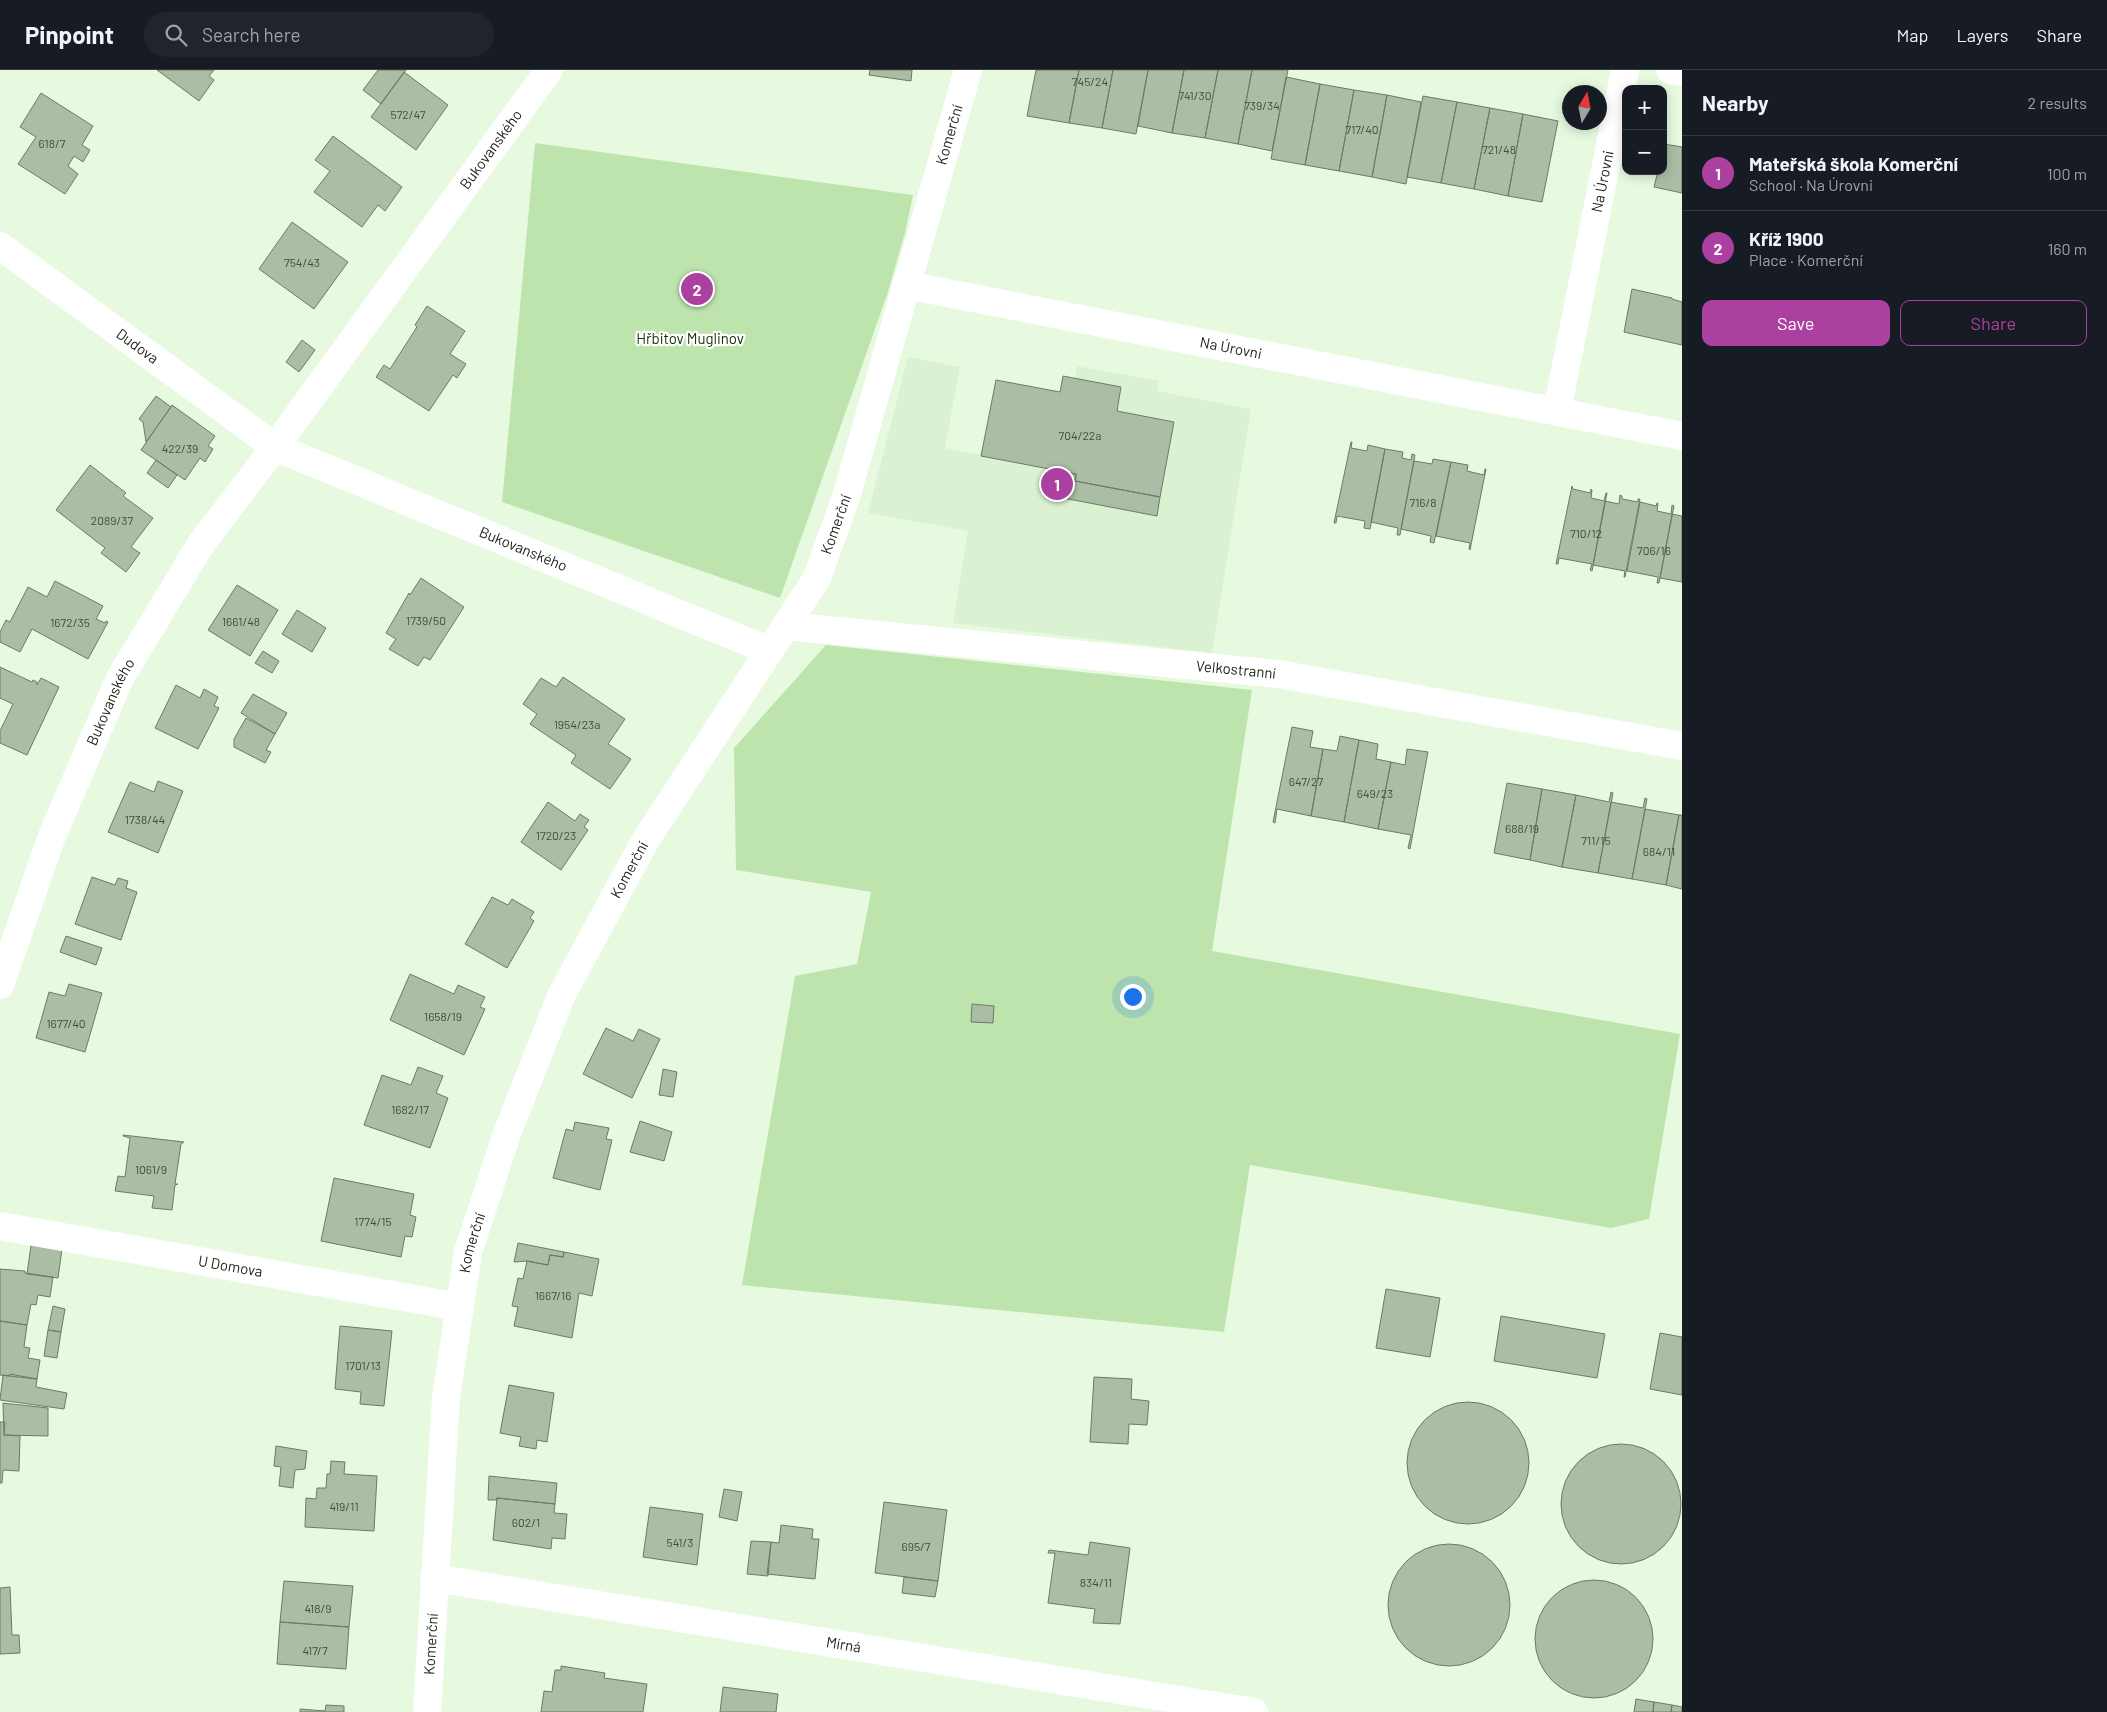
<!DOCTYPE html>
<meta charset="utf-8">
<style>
:root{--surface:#171b24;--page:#20242c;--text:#f1f3f6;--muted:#9ea1a6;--line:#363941;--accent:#ac40a0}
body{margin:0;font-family:Barlow,sans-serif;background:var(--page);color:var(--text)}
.controls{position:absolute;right:15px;top:15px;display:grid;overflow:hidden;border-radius:10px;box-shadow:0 2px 12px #0003}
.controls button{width:45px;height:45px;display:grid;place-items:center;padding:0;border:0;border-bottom:1px solid var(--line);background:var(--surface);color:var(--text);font:25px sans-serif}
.compass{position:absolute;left:1562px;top:15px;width:45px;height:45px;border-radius:50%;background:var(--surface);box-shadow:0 2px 12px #0003;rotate:10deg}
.you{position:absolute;left:1132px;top:926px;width:18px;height:18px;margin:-12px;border:4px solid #fff;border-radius:50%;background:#1a73e8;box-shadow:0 0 0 8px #1a73e833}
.badge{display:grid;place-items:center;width:32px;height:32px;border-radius:50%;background:var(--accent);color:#fff;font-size:16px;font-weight:700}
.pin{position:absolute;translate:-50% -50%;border:2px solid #fff;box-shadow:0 1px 5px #0006}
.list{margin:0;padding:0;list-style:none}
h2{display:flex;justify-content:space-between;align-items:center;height:65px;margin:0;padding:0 20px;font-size:21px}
h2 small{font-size:16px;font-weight:400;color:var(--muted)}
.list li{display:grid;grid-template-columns:32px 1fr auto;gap:15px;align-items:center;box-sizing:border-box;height:75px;padding:0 20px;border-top:1px solid var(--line)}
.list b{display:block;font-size:19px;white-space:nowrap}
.list p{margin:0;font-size:16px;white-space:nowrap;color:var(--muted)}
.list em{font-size:16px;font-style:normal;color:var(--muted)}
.actions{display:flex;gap:10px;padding:15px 20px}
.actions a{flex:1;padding:11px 0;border:1px solid var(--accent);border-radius:10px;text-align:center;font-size:18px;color:var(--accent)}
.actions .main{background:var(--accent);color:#fff}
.icon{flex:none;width:28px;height:28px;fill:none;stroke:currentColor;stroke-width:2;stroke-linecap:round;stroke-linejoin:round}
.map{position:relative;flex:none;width:1682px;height:1642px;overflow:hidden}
header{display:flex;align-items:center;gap:30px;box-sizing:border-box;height:70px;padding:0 25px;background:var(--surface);border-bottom:1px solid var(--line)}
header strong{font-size:24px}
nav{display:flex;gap:28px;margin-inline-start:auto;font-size:18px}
.search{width:350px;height:45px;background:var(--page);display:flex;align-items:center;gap:12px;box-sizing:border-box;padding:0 18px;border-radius:28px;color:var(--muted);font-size:19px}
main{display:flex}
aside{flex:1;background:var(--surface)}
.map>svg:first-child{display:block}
.built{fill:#daf2d1}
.green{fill:#bee4ae}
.building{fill:#abbda4;stroke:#6b7c65}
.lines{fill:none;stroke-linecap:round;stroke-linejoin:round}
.street{stroke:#fff;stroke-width:28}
.labels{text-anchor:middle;stroke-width:4.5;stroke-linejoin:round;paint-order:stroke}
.number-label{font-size:12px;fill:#434c3f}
.street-label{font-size:15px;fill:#20271d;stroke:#fff}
.park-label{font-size:15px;fill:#183409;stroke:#fff}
</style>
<header>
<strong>Pinpoint</strong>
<div class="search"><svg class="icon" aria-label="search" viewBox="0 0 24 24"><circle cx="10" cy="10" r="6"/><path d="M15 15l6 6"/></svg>Search here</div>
<nav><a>Map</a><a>Layers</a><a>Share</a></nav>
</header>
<main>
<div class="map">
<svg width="1682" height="1642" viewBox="0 0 1682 1642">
<rect width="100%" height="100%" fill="#e7fae0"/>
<path class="built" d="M908 287 960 297 945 378 981 385 996 310 1060 322 1075 308 1077 296 1159 311 1157 321 1251 339 1212 583 953 553 968 461 868 443Z"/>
<path class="green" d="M535 73 913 125 905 163 887 225 780 528 502 432Z
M826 575 1252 620 1212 881 1680 964 1649 1149 1611 1158 1250 1095 1224 1262 742 1215 795 906 857 894 871 822 736 800 734 678Z"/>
<path class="building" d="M157 0H214L209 6 214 10 199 31Z
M378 0H406L381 34 363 20Z
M870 0H912L911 11 869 5Z
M1036 0H1079L1069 53 1027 46Z
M1079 0H1113L1102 58 1069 53Z
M1113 0H1148L1136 64 1102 58Z
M1148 0H1184L1172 63 1138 56Z
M1184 0H1218L1205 68 1172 63Z
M1218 0H1252L1238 74 1205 68Z
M1252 0H1288L1272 81 1238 74Z
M404 2 448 35 416 80 371 47Z
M1286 7 1320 14 1305 95 1271 89Z
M1320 14 1354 20 1339 101 1305 95Z
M1354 20 1387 25 1372 107 1339 101Z
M41 23 93 56 82 75 90 80 83 92 74 86 68 96 78 104 65 124 18 94 36 67 20 57Z
M1387 25 1421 32 1406 114 1372 107Z
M1423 26 1457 32 1441 113 1407 107Z
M1457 32 1490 38 1474 119 1441 113Z
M1490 38 1523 44 1508 126 1474 119Z
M1523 44 1558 51 1542 132 1508 126Z
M333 66 402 117 385 141 378 135 362 157 314 122 330 101 315 90Z
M1664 74 1682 77V123L1654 117 1658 101H1663Z
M292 152 348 192 314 239 259 199Z
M1632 219 1672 228V229L1682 232V275L1624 262Z
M427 236 465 261 450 284 466 294 457 308 453 305 429 341 376 307 384 295 390 299 417 257 415 255Z
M302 270 315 280 299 302 286 292Z
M1063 306 1121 317 1117 341 1174 352 1160 427 1075 411 1076 404 981 386 996 310 1060 322Z
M156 326 171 337 146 372 143 352 139 349Z
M172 335 215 366 208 376 213 379 205 392 200 388 185 410 141 380Z
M1351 372H1352L1351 378 1367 381 1368 375 1385 379 1370 459 1364 458 1365 451 1337 446 1336 453H1334Z
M1385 379 1403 382 1402 388 1411 390 1412 384 1415 385 1400 465H1397L1398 458 1371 452Z
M1433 389 1451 392 1434 473 1430 472 1431 466 1401 459 1414 391 1432 394Z
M156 390 177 405 168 418 147 403Z
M1451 392 1468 395 1467 401 1484 405 1485 399H1486L1470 480 1469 479 1470 473 1436 466Z
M90 395 126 423 123 426 153 448 131 477 140 483 126 502 101 483 105 478 56 440Z
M1063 402 1076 404 1075 411 1160 427 1157 446 1058 427Z
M1572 416 1573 419 1590 423 1591 419 1592 420 1591 428 1604 431 1606 423H1607L1592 501 1590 500 1592 494 1559 488 1558 494H1556Z
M1620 425 1622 426V429L1638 432V429H1640L1625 507H1624L1625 501 1593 495 1605 431 1619 434Z
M1640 432 1656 436 1657 433H1658L1657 441 1671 444 1672 435 1674 436 1659 513H1657L1658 507 1627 501Z
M1672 444 1682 446V512L1660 508Z
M421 508 464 537 430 590 424 587 418 596 389 579 396 569 386 563 409 523 410 525Z
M55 511 103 536 96 549 105 553 106 551 108 552 88 589 32 559 20 582 0 572V562L6 550 10 552 28 517 47 527Z
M237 515 278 540 250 586 208 560Z
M297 540 326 558 312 582 282 564Z
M263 581 279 591 272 603 255 593Z
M0 597 32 612 33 610 37 612V615L41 608 59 617 27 685 0 673V661L13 634 0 628Z
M563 607 625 649 608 674 631 689 610 719 571 693 576 685 530 654 537 644 523 634 541 608 556 617Z
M176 615 200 628 204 619 218 627 214 636 219 638 198 679 155 658Z
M253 624 287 643 275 664 241 643Z
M246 648 275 664 266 680 271 682 265 693 234 677V669Z
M1292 657 1313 661 1310 677 1323 679 1311 746 1277 739 1275 753 1273 752Z
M1340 666 1359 670 1344 752 1311 746 1323 679 1337 681Z
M1359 670 1378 674 1376 689 1391 692 1378 759 1344 752Z
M1407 679 1428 682 1410 779 1408 778 1411 765 1378 759 1391 692 1405 695Z
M158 711 183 721 158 783 108 762 130 712 154 722Z
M1507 713 1542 719 1530 790 1494 783Z
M1542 719 1576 725 1562 797 1530 790Z
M1611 722 1613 723 1598 803 1562 797 1576 725 1609 732Z
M1645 728 1647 729 1632 809 1598 803 1611 732 1643 738Z
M548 732 575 751 580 744 589 750 584 757 588 760 561 800 521 772Z
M1645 739 1679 745 1666 815 1632 809Z
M1679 745H1682V819L1666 815Z
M92 807 115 815 118 808 128 811 126 818 137 822 121 870 75 854Z
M492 827 508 835 512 829 534 842 530 848 534 851 507 898 465 874Z
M66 866 102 878 96 895 60 882Z
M410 904 454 924 458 915 485 927 480 937 485 939 464 985 390 950Z
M69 914 102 923 85 982 36 968 49 922 65 926Z
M972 934 994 936 993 953 971 952Z
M606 958 633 971 639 959 660 969 632 1028 583 1004Z
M418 997 443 1006 436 1023 448 1028 430 1078 364 1055 382 1005 411 1015Z
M663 999 677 1002 673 1027 659 1025Z
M640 1051 672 1062 664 1091 630 1082Z
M575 1052 609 1058 606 1069 612 1070 600 1120 553 1108 566 1059 573 1061Z
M123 1065 184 1072 181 1074 175 1114H178L175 1115 172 1140 152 1138 154 1126 115 1121 118 1106 125 1107 130 1068 123 1066Z
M334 1108 414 1124 410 1145 416 1147 412 1167 405 1166 401 1187 321 1171Z
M518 1173 564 1182 563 1187 550 1185 548 1195 527 1191 514 1192Z
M31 1175 62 1179 58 1208 27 1204Z
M564 1182 599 1189 592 1226 579 1223 572 1268 514 1256 518 1237 512 1236 518 1208 523 1209 527 1191 548 1195 550 1185 563 1187Z
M0 1199 25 1201V1203L53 1207 50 1227 38 1225 36 1235 31 1234 27 1255 0 1251Z
M1386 1219 1440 1228 1430 1287 1376 1278Z
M53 1236 65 1239 61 1262 48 1260Z
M1501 1246 1605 1264 1597 1308 1494 1291Z
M0 1251 27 1255 24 1277 30 1278 28 1288 40 1290 37 1309 0 1305Z
M340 1256 392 1261 384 1336 360 1334 361 1322 335 1319Z
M48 1260 61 1262 57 1288 44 1286Z
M1660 1263 1682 1267V1325L1650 1319Z
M10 1304 37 1309 36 1317 67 1323 64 1339 0 1330 3 1305 9 1306Z
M1094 1307 1132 1309 1131 1329 1149 1331 1147 1355 1129 1354 1128 1374 1090 1372Z
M509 1315 554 1323 547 1372 537 1370 536 1379 519 1376 521 1367 500 1363Z
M1407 1393a61 61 0 1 1 122 0a61 61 0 1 1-122 0Z
M3 1333 48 1338V1366L4 1365Z
M0 1352H5L4 1365 20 1366 19 1401 3 1400 2 1413H0Z
M1561 1434a60 60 0 1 1 120 0a60 60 0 1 1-120 0Z
M276 1376 307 1381 305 1399 295 1400 293 1418 279 1416 281 1397 274 1396Z
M331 1391 345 1392 344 1404 377 1406 374 1461 305 1457 306 1428 316 1429 317 1418H326L327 1404H330Z
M489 1406 557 1413 555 1434 497 1428V1430H488Z
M724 1419 742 1422 737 1451 719 1447Z
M497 1428 555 1434 554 1443 567 1444 565 1469 552 1468 551 1479 493 1470Z
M884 1432 947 1440 938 1511 875 1503Z
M650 1437 703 1444 697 1495 643 1487Z
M781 1455 813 1459 812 1469H819L815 1509 767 1504 771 1472 779 1473Z
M751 1471 771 1472 768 1506 747 1504Z
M1090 1472 1130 1478 1120 1554 1093 1553 1095 1539 1048 1533 1055 1483H1048L1049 1480 1088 1485Z
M1388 1535a61 61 0 1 1 122 0a61 61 0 1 1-122 0Z
M904 1507 938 1511 935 1527 902 1523Z
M1535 1569a59 59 0 1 1 118 0a59 59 0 1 1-118 0Z
M284 1511 353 1516 349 1557 280 1552Z
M10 1517 12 1565H19L20 1583 0 1584V1518Z
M280 1552 349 1557 346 1599 277 1594Z
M561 1596 605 1603 604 1608 647 1614 643 1642H541L544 1621 552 1622 555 1600H561Z
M723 1617 778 1624 776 1642H720Z
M1636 1629 1654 1632 1653 1642H1634Z
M1654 1632 1672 1635 1671 1642H1653Z
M326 1635 344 1636V1642H300V1639L325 1641Z
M1672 1635 1682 1637V1642H1671Z"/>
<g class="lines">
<g class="street">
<path d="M1670 0 1682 2"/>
<path id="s1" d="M0 176 275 377 770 581"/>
<path id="s2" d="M906 215 1682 366"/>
<path id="s3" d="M1557 341 1625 0"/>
<path id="s4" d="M786 556 1278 604 1682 676"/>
<path id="s5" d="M0 915 52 766 120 608 201 474 275 377 549 0"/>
<path id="s6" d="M0 1156 460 1237"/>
<path id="s7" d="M434 1508 1254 1642"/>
<path id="s8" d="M427 1642 446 1328 468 1182 508 1061 561 926 645 771 817 508 847 424 968 0"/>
</g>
</g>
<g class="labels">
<g class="number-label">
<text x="1090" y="16">745/24</text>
<text x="1195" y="30">741/30</text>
<text x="1262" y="40">739/34</text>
<text x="408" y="49">572/47</text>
<text x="1362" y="64">717/40</text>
<text x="52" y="78">618/7</text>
<text x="1499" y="84">721/48</text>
<text x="302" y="197">754/43</text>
<text x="1080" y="370">704/22a</text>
<text x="180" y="383">422/39</text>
<text x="1423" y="437">716/8</text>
<text x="112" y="455">2089/37</text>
<text x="1586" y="468">710/12</text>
<text x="1654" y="485">706/16</text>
<text x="426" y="555">1739/50</text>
<text x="241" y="556">1661/48</text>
<text x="70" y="557">1672/35</text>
<text x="577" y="659">1954/23a</text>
<text x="1306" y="716">647/27</text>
<text x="1375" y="728">649/23</text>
<text x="145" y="754">1738/44</text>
<text x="1522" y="763">688/19</text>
<text x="556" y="770">1720/23</text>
<text x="1596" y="775">711/15</text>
<text x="1659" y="786">684/11</text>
<text x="443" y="951">1658/19</text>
<text x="66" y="958">1677/40</text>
<text x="410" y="1044">1682/17</text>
<text x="151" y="1104">1061/9</text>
<text x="373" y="1156">1774/15</text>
<text x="553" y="1230">1667/16</text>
<text x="363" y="1300">1701/13</text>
<text x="344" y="1441">419/11</text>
<text x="526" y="1457">602/1</text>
<text x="680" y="1477">541/3</text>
<text x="916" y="1481">695/7</text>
<text x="1096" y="1517">834/11</text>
<text x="318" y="1543">418/9</text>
<text x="315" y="1585">417/7</text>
</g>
<g class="street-label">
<text dy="5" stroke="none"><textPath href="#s8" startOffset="1688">Komerční</textPath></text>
<text dy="5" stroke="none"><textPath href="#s5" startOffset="976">Bukovanského</textPath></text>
<text dy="5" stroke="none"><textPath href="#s3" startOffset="234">Na Úrovni</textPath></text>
<text dy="5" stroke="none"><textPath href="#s1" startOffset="170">Dudova</textPath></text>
<text dy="5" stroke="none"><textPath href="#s2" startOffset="331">Na Úrovni</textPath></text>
<text dy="5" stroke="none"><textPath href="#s8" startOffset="1282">Komerční</textPath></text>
<text dy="5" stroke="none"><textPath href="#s1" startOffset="609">Bukovanského</textPath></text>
<text dy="5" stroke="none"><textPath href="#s4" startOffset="452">Velkostranní</textPath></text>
<text dy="5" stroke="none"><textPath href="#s5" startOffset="304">Bukovanského</textPath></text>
<text dy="5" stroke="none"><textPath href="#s8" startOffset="878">Komerční</textPath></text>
<text dy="5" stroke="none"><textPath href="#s8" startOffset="472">Komerční</textPath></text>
<text dy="5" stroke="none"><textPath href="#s6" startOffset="234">U Domova</textPath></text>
<text dy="5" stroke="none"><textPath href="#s8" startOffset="68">Komerční</textPath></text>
<text dy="5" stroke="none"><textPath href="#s7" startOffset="415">Mírná</textPath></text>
</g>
<g class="park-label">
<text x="690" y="274">Hřbitov Muglinov</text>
</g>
</g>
</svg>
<div class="controls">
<button>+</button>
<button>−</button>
</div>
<svg class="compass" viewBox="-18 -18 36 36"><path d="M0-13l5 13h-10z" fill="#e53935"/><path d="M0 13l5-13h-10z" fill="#9ea1a6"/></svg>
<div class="you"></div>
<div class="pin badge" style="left:1057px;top:414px">1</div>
<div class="pin badge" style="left:697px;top:219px">2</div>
</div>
<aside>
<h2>Nearby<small>2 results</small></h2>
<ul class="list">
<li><span class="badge">1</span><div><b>Mateřská škola Komerční</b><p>School · Na Úrovni</p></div><em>100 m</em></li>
<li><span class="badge">2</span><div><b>Kříž 1900</b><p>Place · Komerční</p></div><em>160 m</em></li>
</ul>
<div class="actions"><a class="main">Save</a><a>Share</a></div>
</aside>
</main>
